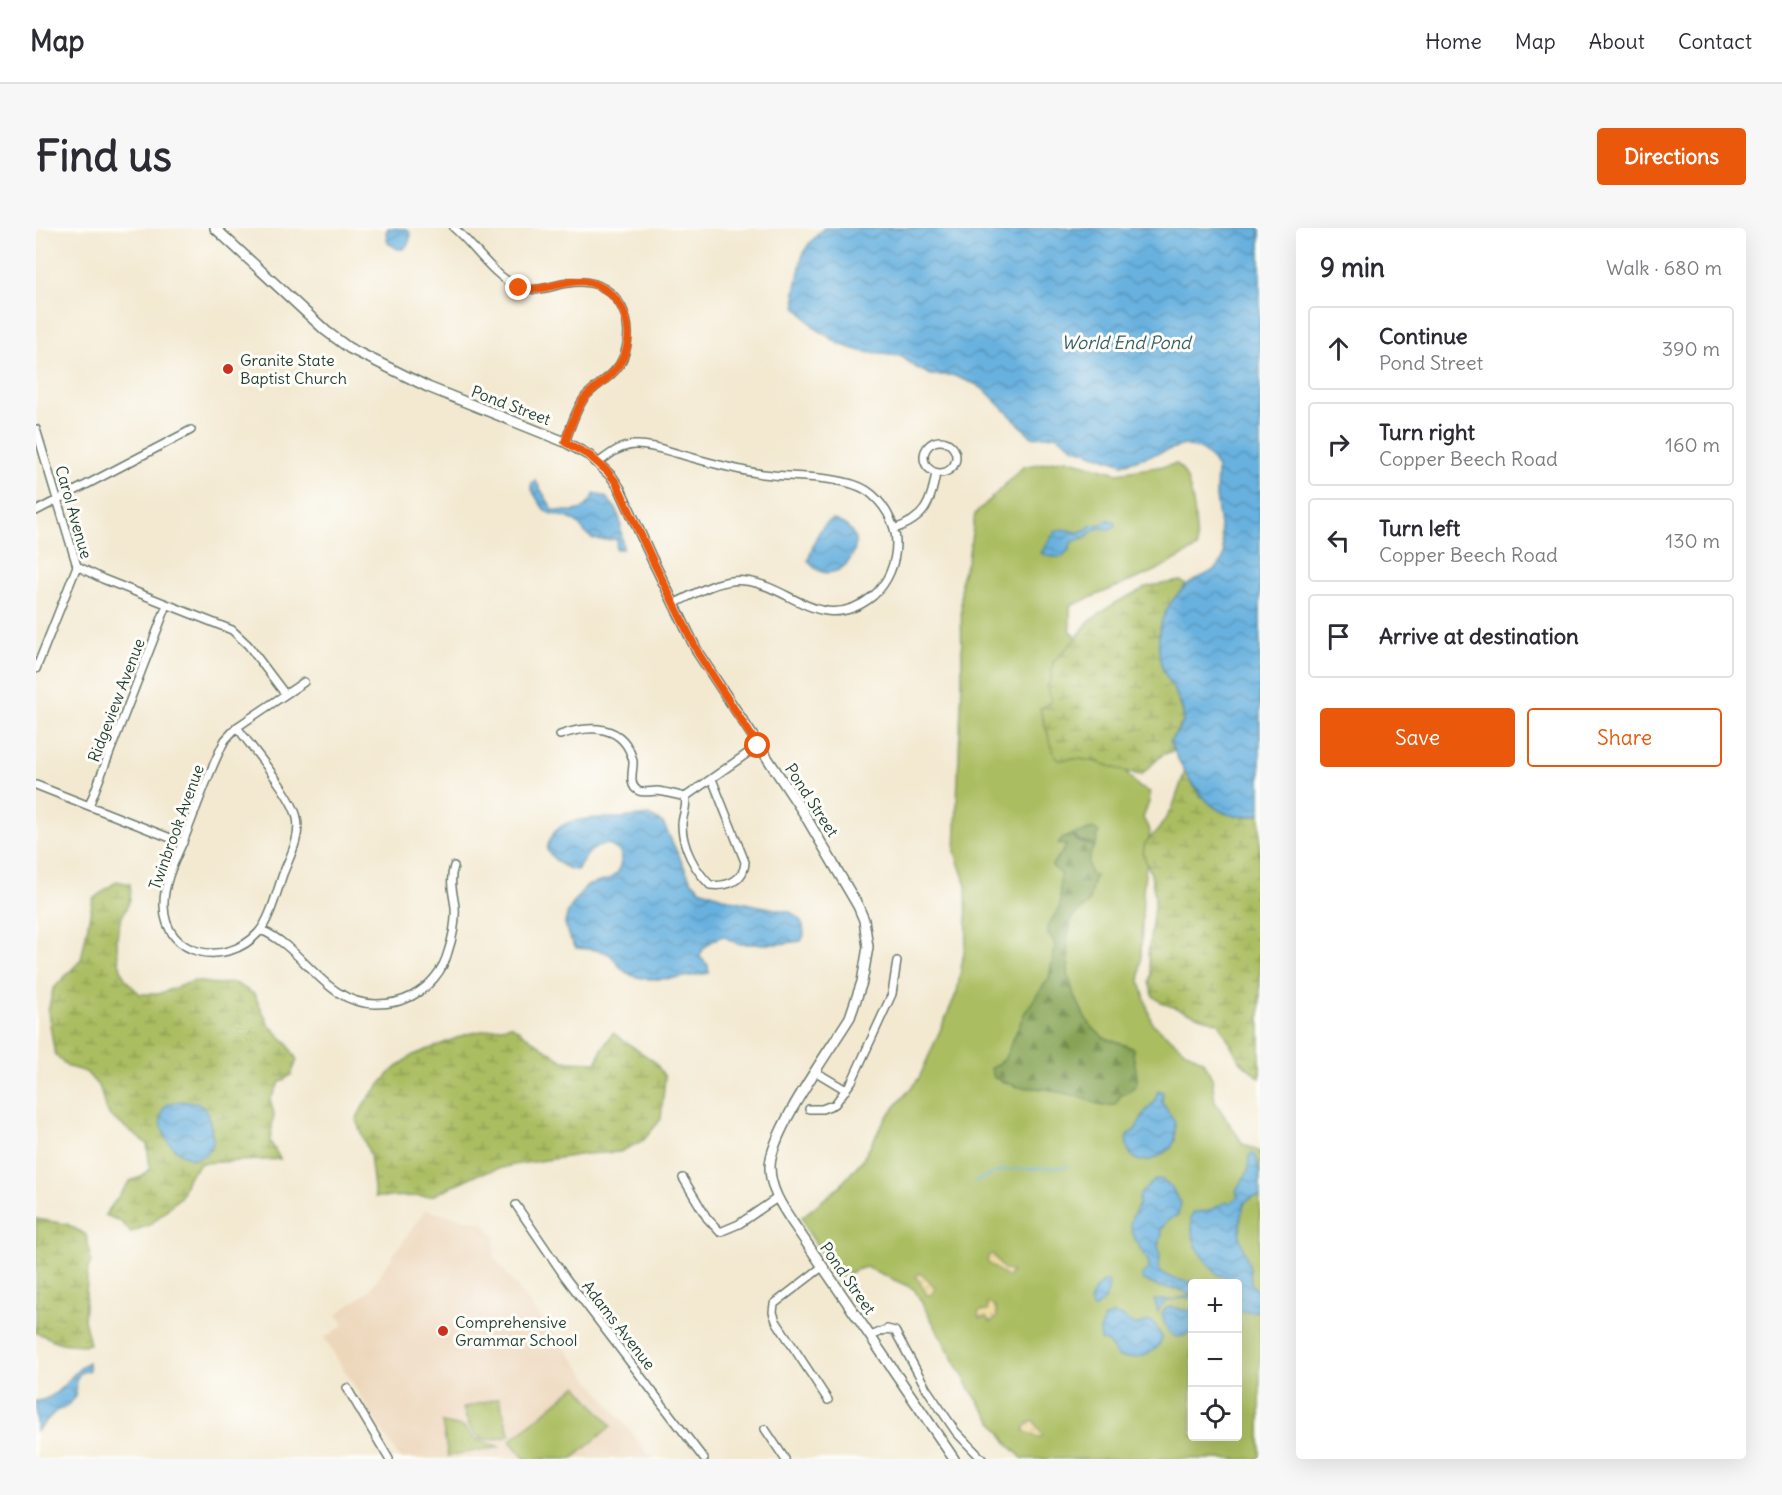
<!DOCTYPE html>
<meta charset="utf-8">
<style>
:root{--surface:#fff;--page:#f7f7f7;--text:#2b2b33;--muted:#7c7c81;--line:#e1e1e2;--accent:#ea580c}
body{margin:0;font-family:Delius,sans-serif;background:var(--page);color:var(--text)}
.controls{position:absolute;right:18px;bottom:18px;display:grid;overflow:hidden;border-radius:6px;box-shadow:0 6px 24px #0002}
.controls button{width:54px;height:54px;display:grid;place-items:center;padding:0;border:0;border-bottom:2px solid var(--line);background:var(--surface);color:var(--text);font:30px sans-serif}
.stop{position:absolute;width:18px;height:18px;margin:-14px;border:4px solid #ea580c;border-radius:50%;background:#fff}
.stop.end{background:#ea580c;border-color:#fff;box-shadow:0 2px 6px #0008}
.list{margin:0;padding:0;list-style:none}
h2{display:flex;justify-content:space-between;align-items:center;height:78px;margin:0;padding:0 24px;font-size:26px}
h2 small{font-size:20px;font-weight:400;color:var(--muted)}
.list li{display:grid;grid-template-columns:39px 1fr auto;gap:18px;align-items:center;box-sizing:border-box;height:84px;margin:0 12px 12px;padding:0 12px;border:2px solid var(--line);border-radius:6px}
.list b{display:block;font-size:22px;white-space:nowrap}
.list p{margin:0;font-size:20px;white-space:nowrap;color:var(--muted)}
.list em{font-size:20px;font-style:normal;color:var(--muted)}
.actions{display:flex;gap:12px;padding:18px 24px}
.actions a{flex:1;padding:14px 0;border:2px solid var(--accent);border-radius:6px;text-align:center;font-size:21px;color:var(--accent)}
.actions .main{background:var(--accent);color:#fff}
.icon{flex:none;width:33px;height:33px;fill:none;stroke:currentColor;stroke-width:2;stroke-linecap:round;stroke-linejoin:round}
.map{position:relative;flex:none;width:1224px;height:1231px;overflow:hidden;border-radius:6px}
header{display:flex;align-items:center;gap:36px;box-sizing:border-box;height:84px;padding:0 30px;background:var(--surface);border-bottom:2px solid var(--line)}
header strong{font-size:28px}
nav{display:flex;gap:33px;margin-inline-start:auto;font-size:21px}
.intro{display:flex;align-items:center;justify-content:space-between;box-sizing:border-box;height:144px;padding:0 36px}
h1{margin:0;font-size:42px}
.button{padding:15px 27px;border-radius:6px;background:var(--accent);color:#fff;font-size:21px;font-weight:700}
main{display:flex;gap:36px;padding:0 36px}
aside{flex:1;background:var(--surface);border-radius:6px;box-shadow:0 6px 24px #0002}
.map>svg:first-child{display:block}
.built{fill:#edd7bb}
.green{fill:#aabd61;stroke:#647d4a;stroke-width:1.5;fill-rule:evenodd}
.forest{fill:url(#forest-firs);stroke:#537046;stroke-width:1.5}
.wetland{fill:url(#wetland-marsh);stroke:#647d4a;stroke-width:1.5}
.sand{fill:url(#sand-dots);stroke:#868c69;stroke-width:1.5}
.water{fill:url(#water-waves);stroke:#43778a;stroke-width:1.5}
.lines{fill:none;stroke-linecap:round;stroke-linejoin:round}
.stream{stroke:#67b1df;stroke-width:1.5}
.street-casing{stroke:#69796b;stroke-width:10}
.secondary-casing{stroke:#69796b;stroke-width:12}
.street{stroke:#fff;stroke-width:7}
.secondary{stroke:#fff;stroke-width:9}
.route{stroke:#ea580c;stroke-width:8}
.poi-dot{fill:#c8321e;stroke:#fdfcf7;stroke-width:2}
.labels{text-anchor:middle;stroke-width:6;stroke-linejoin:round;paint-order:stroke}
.poi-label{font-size:16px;fill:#1f3d34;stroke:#fdfcf7;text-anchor:start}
.street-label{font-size:16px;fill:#1f3d34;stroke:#fdfcf7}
.water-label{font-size:18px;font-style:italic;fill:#356067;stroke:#fdfcf7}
</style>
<header>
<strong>Map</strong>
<nav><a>Home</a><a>Map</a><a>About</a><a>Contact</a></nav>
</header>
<div class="intro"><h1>Find us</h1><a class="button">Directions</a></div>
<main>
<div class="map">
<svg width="1224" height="1231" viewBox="0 0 1224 1231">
<defs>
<pattern id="forest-firs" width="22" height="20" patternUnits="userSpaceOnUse" patternTransform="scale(1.5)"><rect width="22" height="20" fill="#87a457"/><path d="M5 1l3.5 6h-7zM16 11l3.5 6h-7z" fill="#6e8749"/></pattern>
<pattern id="wetland-marsh" width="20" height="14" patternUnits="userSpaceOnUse" patternTransform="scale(1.5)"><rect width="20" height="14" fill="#aabd61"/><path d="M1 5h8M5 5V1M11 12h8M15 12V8" fill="none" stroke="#8a9b51"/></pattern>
<pattern id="sand-dots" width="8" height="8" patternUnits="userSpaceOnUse" patternTransform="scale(1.5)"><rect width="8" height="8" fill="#eeda9e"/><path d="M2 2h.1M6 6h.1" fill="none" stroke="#ccbc89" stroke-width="1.8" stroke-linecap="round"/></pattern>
<pattern id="water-waves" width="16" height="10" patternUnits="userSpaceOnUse" patternTransform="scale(1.5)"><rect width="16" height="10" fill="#67b1df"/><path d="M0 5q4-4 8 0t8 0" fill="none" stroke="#5491b6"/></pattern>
</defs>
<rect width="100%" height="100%" fill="#fdfcf7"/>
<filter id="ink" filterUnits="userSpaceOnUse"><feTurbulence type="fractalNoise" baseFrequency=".0167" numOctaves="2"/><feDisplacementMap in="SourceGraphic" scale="12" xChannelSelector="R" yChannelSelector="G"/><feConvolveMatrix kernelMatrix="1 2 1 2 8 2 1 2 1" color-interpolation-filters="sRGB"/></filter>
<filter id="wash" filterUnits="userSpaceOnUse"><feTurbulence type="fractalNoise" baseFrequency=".008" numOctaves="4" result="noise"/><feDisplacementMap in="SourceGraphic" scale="24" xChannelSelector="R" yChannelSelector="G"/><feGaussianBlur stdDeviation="1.35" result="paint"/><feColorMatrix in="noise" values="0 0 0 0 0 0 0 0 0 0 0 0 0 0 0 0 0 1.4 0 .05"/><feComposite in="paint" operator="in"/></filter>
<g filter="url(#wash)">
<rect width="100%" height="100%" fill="#f3e9d1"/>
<path class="built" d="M389 982 447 995 459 1009 458 1030 616 1231H364L288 1110 308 1097 301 1086 332 1064Z"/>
<path class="green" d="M1030 231 1082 245 1141 236C1158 250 1160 298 1161 320L1119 343 1034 378V402L1052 424 1081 535 1103 559 1114 564 1113 574 1107 590 1114 603 1107 663 1104 754 1116 795 1151 824 1167 833 1176 850 1179 874 1207 916 1224 924V1231H987L973 1217 936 1164 878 1061 830 1039 817 1043 802 1050 771 1002 766 989 803 959 827 931 849 891 883 850 921 764 931 707 930 657 919 624 926 453 925 351 932 331 939 286 987 239ZM1156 1056H1202V1208H1156Z
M541 1157 575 1198 536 1231H489L474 1213Z
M463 1170 474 1208C443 1216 436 1211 427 1180Z
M406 1195 428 1199 439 1211 464 1219 412 1228Z"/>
<path class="forest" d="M1057 600 1063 604 1060 616 1043 613 1037 606 1048 604Z
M1035 607 1042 614 1059 618C1053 626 1050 636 1055 646L1059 647 1052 676 1036 689 1031 712 1033 728 1032 745 1037 764 1050 791 1057 800 1067 809 1097 820C1096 842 1113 857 1085 867L1079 877 1067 878 1044 869 1011 861 982 859 958 850 955 840 968 832 989 784 1013 750 1019 718 1018 713 1012 707V697L1024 679V645L1016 638C1019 629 1027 628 1030 617L1022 616 1026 611Z"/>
<path class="wetland" d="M1145 353 1150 357 1137 372 1126 440 1141 468 1147 485V494L1134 513 1137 523 1126 527 1105 547C1072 541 1060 527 1024 532L1018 526 1004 481 1016 473 1011 460 1015 451 1017 434 1039 412 1052 394 1079 375 1113 358Z
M1149 543 1164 568 1210 590 1224 586V850L1203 832 1183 795 1126 775 1117 768 1113 754 1115 746 1112 727 1119 670 1115 646 1107 626 1109 615 1122 602 1136 581Z
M81 653 94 656C96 670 93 675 87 687 78 704 80 732 88 748 91 755 99 761 104 766H122L158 753 179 756 199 755 218 766 233 797 251 815 261 832 255 847 244 854 234 872 238 886 234 913 244 931 165 935 152 949 145 968 115 996 95 1004 84 993 69 987 94 953 105 949 114 940 111 916 74 888 69 879 64 860 50 844 33 839 19 827 12 784 17 761 45 732 57 671Z
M475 797 527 833 561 834 566 821 577 805 619 834 629 849 625 891 608 912 584 924 549 926 477 937 439 947 396 968 339 969 334 927 320 892 330 873 354 845 375 828 431 806Z
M0 991 31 996 50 1007 54 1026 55 1034 52 1040 48 1092 54 1116C46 1118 26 1116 19 1113 12 1110 7 1106 0 1105Z"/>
<path class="sand" d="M957 1026C963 1033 964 1044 976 1043L972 1050 951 1034 953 1027Z
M884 1045 900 1060 895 1067H891L880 1048Z
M951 1075 956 1076 960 1081 961 1089 955 1094 950 1089 944 1090 942 1086 944 1083H952Z
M997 1192 1007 1208 1002 1210 987 1203 992 1195Z"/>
<path class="water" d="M352 0 371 1 375 7 373 14 368 21H362L352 15 350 5Z
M788 0H1224V586C1188 596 1169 575 1151 547 1145 536 1138 526 1134 513 1138 508 1145 500 1147 494 1151 478 1133 456 1127 442 1121 427 1121 402 1128 387 1133 377 1141 365 1150 358 1163 347 1185 345 1188 326L1180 269 1181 240 1175 230 1164 221 1148 217 1087 236 1037 219 1021 207 996 209 951 164 939 156 916 147H895L881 140 864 128 829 124 805 117 779 100 760 78 759 64 766 29 772 17Z
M499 252 517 282C538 284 548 287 559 265L571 270 580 281 584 292 587 321H580L581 311C574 311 565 313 558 311 546 306 547 298 538 293 529 287 520 288 511 284 508 282 497 265 496 261 494 256 496 255 499 252Z
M797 292C849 306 797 372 772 332 778 318 782 296 797 292Z
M1072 292 1078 293 1080 298 1074 301 1062 300 1054 305 1050 309 1036 314 1033 322 1027 329H1016L1005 325 1019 304 1026 301 1042 304 1049 302 1056 297 1066 296Z
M613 587 627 595 654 651 664 661 695 672 754 684 763 690 767 697 768 707 765 713 743 716H702L687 708C676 713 666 717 664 729L672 737 673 745C652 749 612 756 593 746 584 742 581 732 573 726 565 721 550 721 540 720L532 707 529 695 532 683 550 658 574 651 582 644 586 630 584 624 572 616C555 618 550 628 541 642 529 642 517 631 511 622 517 587 553 590 580 590 591 590 602 588 613 587Z
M1122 862 1127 864 1126 874 1139 894V912L1135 920 1123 928 1115 932 1103 933C1093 928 1089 918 1091 907L1099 902 1109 884 1119 873Z
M146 873C167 874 172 879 175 900 176 906 179 912 176 918 163 943 135 924 128 905 124 894 123 885 131 876Z
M1216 925 1219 927C1224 937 1224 957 1224 969H1217L1209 974 1205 988 1204 1010 1214 1041 1215 1055 1224 1067V1083L1202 1084V1056L1196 1055C1192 1048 1185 1050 1180 1045 1163 1025 1155 1016 1155 988L1158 984 1172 983 1190 974 1194 975 1202 968 1200 963 1203 957 1212 944 1213 928Z
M1125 951 1135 959 1145 975 1142 987 1132 992 1125 1001 1126 1008 1122 1017 1124 1027 1123 1041C1133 1053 1147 1052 1162 1055L1156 1056V1071C1145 1069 1125 1071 1122 1084L1118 1072H1136L1156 1067 1142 1061 1122 1059 1106 1051V1046L1112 1041 1113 1035C1107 1024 1092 1004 1095 993 1096 986 1102 981 1103 975 1103 972 1103 969 1104 966L1119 952Z
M1072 1053C1075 1065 1067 1077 1057 1081L1054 1074C1058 1064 1061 1054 1072 1053Z
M1136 1079 1152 1083 1156 1081V1104C1136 1116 1130 1104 1126 1085L1130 1080Z
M1077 1086 1087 1089 1099 1098 1112 1093 1117 1094 1126 1109C1123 1126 1098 1133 1082 1129L1071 1114 1065 1112 1064 1103 1068 1090Z
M52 1134 53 1142 44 1145 40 1153 39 1170 30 1179 20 1183 0 1203V1173C24 1171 33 1146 52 1134Z"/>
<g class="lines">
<path class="stream" d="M938 954 966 942 1033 939"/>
</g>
</g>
<g filter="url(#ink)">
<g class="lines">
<g class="street-casing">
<path id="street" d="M418 0C438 17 458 49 481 58 504 68 521 53 544 54 584 54 601 96 587 130 580 148 561 155 549 169 539 182 535 199 529 214
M0 201 41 338 0 441
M888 229a16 16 0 1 1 32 0a16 16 0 1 1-32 0Z
M562 235C574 226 583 218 598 217 613 216 629 222 643 226 671 234 698 242 727 246 757 250 805 247 830 262 847 273 860 295 860 315 860 335 852 355 837 368 787 408 756 359 710 353 685 349 659 366 637 376
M0 283 155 202
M858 301C889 291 895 275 900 245
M41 338 67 351 196 402 212 417 249 466
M201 499C215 519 257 568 261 590 265 609 254 628 247 646 241 663 234 692 222 705 191 739 129 730 128 678 127 655 140 630 149 609 162 576 173 543 189 512L201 499 268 454
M524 507C553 497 588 495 597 533 598 541 591 558 603 563 607 565 616 563 621 563 631 564 640 567 649 569L722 518
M0 557 147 615
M649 569C652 579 646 587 646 597 646 619 659 642 674 657 691 659 708 653 709 634L676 551
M53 578 131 377
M225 702C269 720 288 776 340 776 353 776 365 774 376 768 393 759 407 743 412 724 417 709 420 694 419 679 417 664 413 653 418 638
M780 844 810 862
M773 881H786L799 876 816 853 856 766 861 733
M647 950 671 990 684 1004 703 996 741 970
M480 977 529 1049 668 1231
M786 1039 738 1076 737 1084 740 1093 792 1172
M835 1108 851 1101 859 1103 890 1160 920 1204 946 1231
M311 1160 353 1231
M729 1201 749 1231"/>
</g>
<g class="secondary-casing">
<path id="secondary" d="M179 0 290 103 313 120 392 159 529 214 554 228 576 249 584 261 616 331 662 425 767 584 822 678 828 692 832 719 826 754 814 789C794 822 734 904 734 939 734 962 747 980 759 998L918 1231"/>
</g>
<use href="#street" class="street"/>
<use href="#secondary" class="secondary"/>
</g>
</g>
<g class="lines" filter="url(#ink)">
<path class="route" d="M483 60C510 66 531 48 555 55 590 65 603 108 583 137 574 152 557 158 547 172 539 185 534 200 529 214L554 228 571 243 580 254 616 331 662 425 722 518"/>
</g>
<g class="poi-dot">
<circle cx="192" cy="141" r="6"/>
<circle cx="407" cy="1103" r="6"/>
</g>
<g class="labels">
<g class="poi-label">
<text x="204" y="138">Granite State<tspan x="204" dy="18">Baptist Church</tspan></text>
<text x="419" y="1100">Comprehensive<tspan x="419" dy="18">Grammar School</tspan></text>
</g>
<g class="street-label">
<text transform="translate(475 177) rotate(21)" y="6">Pond Street</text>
<text transform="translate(38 284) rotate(74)" y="6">Carol Avenue</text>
<text transform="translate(80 472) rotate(-69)" y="6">Ridgeview Avenue</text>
<text transform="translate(776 572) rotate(57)" y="6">Pond Street</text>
<text transform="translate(140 599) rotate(-70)" y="6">Twinbrook Avenue</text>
<text transform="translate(812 1050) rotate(55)" y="6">Pond Street</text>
<text transform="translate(583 1097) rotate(52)" y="6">Adams Avenue</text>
</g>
<g class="water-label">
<text x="1090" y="121">World End Pond</text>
</g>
</g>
</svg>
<div class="controls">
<button>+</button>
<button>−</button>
<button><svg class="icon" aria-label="locate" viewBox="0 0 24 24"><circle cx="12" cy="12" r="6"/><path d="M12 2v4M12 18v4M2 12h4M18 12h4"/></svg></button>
</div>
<div class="stop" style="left:722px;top:518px"></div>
<div class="stop end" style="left:483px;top:60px"></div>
</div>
<aside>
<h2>9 min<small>Walk · 680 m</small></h2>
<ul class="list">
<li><svg class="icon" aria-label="ahead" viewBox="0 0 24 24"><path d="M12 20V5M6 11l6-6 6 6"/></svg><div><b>Continue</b><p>Pond Street</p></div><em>390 m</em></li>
<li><svg class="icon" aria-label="right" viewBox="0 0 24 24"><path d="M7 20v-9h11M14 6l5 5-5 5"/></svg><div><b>Turn right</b><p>Copper Beech Road</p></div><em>160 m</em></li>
<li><svg class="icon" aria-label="left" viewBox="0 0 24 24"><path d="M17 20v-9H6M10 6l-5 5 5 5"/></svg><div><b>Turn left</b><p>Copper Beech Road</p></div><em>130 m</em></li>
<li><svg class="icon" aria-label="arrive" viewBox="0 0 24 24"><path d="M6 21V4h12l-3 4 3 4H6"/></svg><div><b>Arrive at destination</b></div></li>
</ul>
<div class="actions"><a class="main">Save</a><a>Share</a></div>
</aside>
</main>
